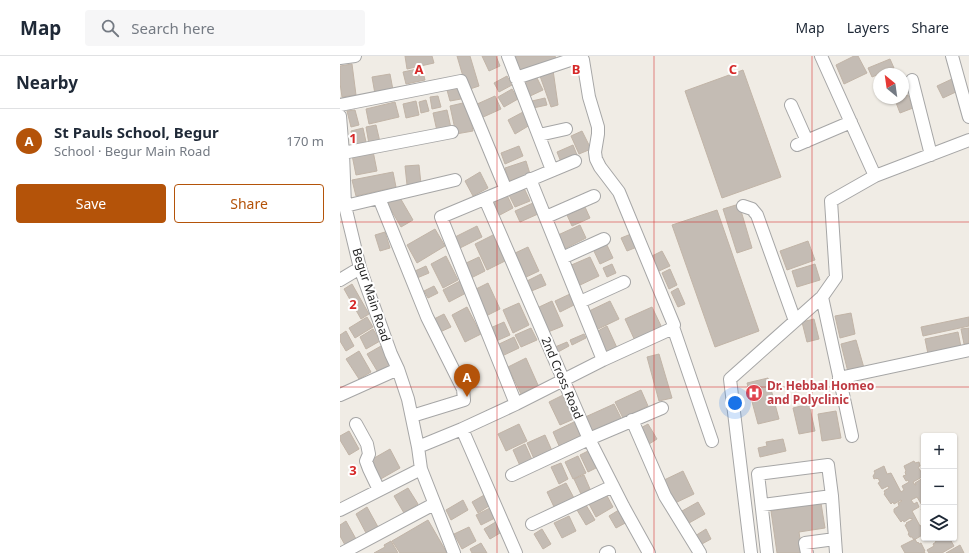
<!DOCTYPE html>
<meta charset="utf-8">
<style>
:root{--surface:#fff;--page:#f6f6f7;--text:#1f2937;--muted:#747a83;--line:#e0e1e3;--accent:#b45309}
body{margin:0;font-family:"Noto Sans",sans-serif;background:var(--page);color:var(--text)}
.controls{position:absolute;right:12px;bottom:12px;display:grid;overflow:hidden;border-radius:4px;box-shadow:0 1px 3px #0004}
.controls button{width:36px;height:36px;display:grid;place-items:center;padding:0;border:0;border-bottom:1px solid var(--line);background:var(--surface);color:var(--text);font:20px sans-serif}
.compass{position:absolute;left:533px;top:12px;width:36px;height:36px;border-radius:50%;background:var(--surface);box-shadow:0 1px 3px #0004;rotate:331deg}
.you{position:absolute;left:395px;top:347px;width:14px;height:14px;margin:-10px;border:3px solid #fff;border-radius:50%;background:#1a73e8;box-shadow:0 0 0 6px #1a73e833}
.badge{display:grid;place-items:center;width:26px;height:26px;border-radius:50%;background:var(--accent);color:#fff;font-size:13px;font-weight:700}
.pin{position:absolute;translate:-50% -33px;filter:drop-shadow(0 1px 2px #0008)}
.pin::after{content:'';position:absolute;top:21px;width:14px;height:12px;background:inherit;clip-path:polygon(0 0,100% 0,50% 100%)}
.list{margin:0;padding:0;list-style:none}
h2{display:flex;justify-content:space-between;align-items:center;height:52px;margin:0;padding:0 16px;font-size:17px}
h2 small{font-size:13px;font-weight:400;color:var(--muted)}
.list li{display:grid;grid-template-columns:26px 1fr auto;gap:12px;align-items:center;box-sizing:border-box;height:64px;padding:0 16px;border-top:1px solid var(--line)}
.list b{display:block;font-size:15px;white-space:nowrap}
.list p{margin:0;font-size:13px;white-space:nowrap;color:var(--muted)}
.list em{font-size:13px;font-style:normal;color:var(--muted)}
.actions{display:flex;gap:8px;padding:12px 16px}
.actions a{flex:1;padding:9px 0;border:1px solid var(--accent);border-radius:4px;text-align:center;font-size:14px;color:var(--accent)}
.actions .main{background:var(--accent);color:#fff}
.icon{flex:none;width:22px;height:22px;fill:none;stroke:currentColor;stroke-width:2;stroke-linecap:round;stroke-linejoin:round}
.map{position:relative;flex:none;width:629px;height:497px;overflow:hidden}
header{display:flex;align-items:center;gap:24px;box-sizing:border-box;height:56px;padding:0 20px;background:var(--surface);border-bottom:1px solid var(--line)}
header strong{font-size:19px}
nav{display:flex;gap:22px;margin-inline-start:auto;font-size:14px}
.search{width:280px;height:36px;background:var(--page);display:flex;align-items:center;gap:10px;box-sizing:border-box;padding:0 14px;border-radius:4px;color:var(--muted);font-size:15px}
main{display:flex}
aside{flex:1;background:var(--surface)}
.map>svg:first-child{display:block}
.building{fill:#c4bcb4;stroke:#c1b4a7}
.lines{fill:none;stroke-linecap:round;stroke-linejoin:round}
.minor-casing{stroke:#a6a6a6;stroke-width:14}
.minor{stroke:#fff;stroke-width:12}
.grid{fill:none;stroke:#d62828;stroke-width:1;stroke-opacity:0.55}
.labels{text-anchor:middle;stroke-width:4;stroke-linejoin:round;paint-order:stroke}
.street-label{font-size:12px;fill:#1f1f1f;stroke:#fff}
.health-label{font-size:12px;font-weight:bold;fill:#be3a42;stroke:#fff;text-anchor:start}
.grid-label{font-size:13px;text-anchor:middle;font-weight:bold;fill:#d62828;stroke:#fff;stroke-width:4;stroke-linejoin:round;paint-order:stroke}
</style>
<header>
<strong>Map</strong>
<div class="search"><svg class="icon" aria-label="search" viewBox="0 0 24 24"><circle cx="10" cy="10" r="6"/><path d="M15 15l6 6"/></svg>Search here</div>
<nav><a>Map</a><a>Layers</a><a>Share</a></nav>
</header>
<main>
<aside>
<h2>Nearby<small></small></h2>
<ul class="list">
<li><span class="badge">A</span><div><b>St Pauls School, Begur</b><p>School · Begur Main Road</p></div><em>170 m</em></li>
</ul>
<div class="actions"><a class="main">Save</a><a>Share</a></div>
</aside>
<div class="map">
<svg width="629" height="497" viewBox="0 0 629 497">
<rect width="100%" height="100%" fill="#f0ece5"/>
<path class="building" d="M65 0H92L94 7 67 13Z
M117 0H130L139 30 127 34Z
M142 0H156L160 10 149 15Z
M172 0H215L216 3 179 18Z
M514 0H518L527 17 504 28 496 9Z
M550 3 554 12 532 21 528 12Z
M12 8 16 39 2 41 0 27V10Z
M82 12 85 24 66 28 63 16Z
M213 14 218 49 211 51 200 20Z
M403 14 441 121 382 142 345 35Z
M50 18 53 34 35 38 32 21Z
M167 20 172 29 159 36 154 27Z
M196 20 203 34 188 41 182 27Z
M612 23 618 35 603 42 597 30Z
M119 31 121 43 110 45 107 34Z
M172 33 178 43 164 51 158 41Z
M568 39 573 52 560 57 555 44 559 42H563V41Z
M98 40 101 51 92 53 90 41Z
M155 40 161 53 141 62 135 49Z
M205 42 207 49 193 52 192 45Z
M86 44 89 55 81 57 79 46Z
M76 45 79 59 66 62 63 48Z
M55 46 59 61 29 68 26 53Z
M127 46 133 75 116 78 110 50Z
M15 54 19 69 11 71 7 55Z
M107 54 111 72 97 75 93 57Z
M183 56 190 69 175 78 168 64Z
M36 69 40 86 29 88 26 71Z
M23 72 26 86 14 89 11 75Z
M242 75 251 93 239 98 231 80Z
M233 89 237 99 221 106 217 96Z
M179 90 183 100 165 108 161 97Z
M33 95 37 115 16 119 12 99Z
M186 105 190 118 169 125 165 112Z
M79 109 81 128 67 129 65 110Z
M53 116 56 131 16 140 12 124Z
M140 116 148 132 133 140 125 125Z
M184 132 190 145 175 151 169 139Z
M167 139 173 152 158 160 151 146Z
M59 140 73 164 61 171 47 147Z
M193 147 198 158 180 166 175 155Z
M399 148 412 192 397 197 383 153Z
M245 151 250 162 232 170 227 159Z
M377 154 419 275 375 291 332 169Z
M240 169 246 182 224 193 218 179Z
M137 170 142 181 120 192 115 181Z
M95 173 105 190 77 207 67 189Z
M45 176 50 192 40 195 35 179Z
M291 178 297 191 287 195 281 182Z
M153 179 165 205 147 214 135 188Z
M468 185 475 204 447 214 440 195Z
M266 187 273 202 260 208 253 193Z
M188 191 199 215 184 222 173 198Z
M322 195 330 210 319 215 312 200Z
M106 200 118 224 103 232 91 208Z
M139 201 145 215 131 222 124 208Z
M250 201 259 220 238 230 229 210Z
M272 208 276 217 267 221 263 212Z
M475 208 480 224 457 231 452 215Z
M86 210 89 217 77 222 75 215Z
M330 213 337 229 329 233 322 217Z
M201 218 206 229 189 236 185 226Z
M120 225 126 237 109 246 103 234Z
M148 227 160 253 146 260 134 234Z
M12 228 29 258 21 263 4 233Z
M94 230 98 237 88 242 84 235Z
M338 232 345 248 338 251 331 236Z
M230 238 236 248 220 256 215 245Z
M212 245 223 270 208 276 197 252Z
M270 245 279 263 256 274 247 256Z
M179 247 189 269 173 277 163 254Z
M127 251 141 278 125 286 112 259Z
M312 251 323 274 296 287 285 263Z
M511 257 515 278 500 282 495 260Z
M104 258 111 271 100 276 94 263Z
M27 261 33 271 15 282 9 272Z
M629 261V270L583 280 581 271Z
M474 263 479 283 467 286 462 266Z
M164 266 170 279 154 286 148 273Z
M267 270 278 294 267 299 256 276Z
M191 272 197 284 181 291 175 279Z
M629 272V287L624 288 621 273Z
M33 273 40 285 26 293 20 281Z
M6 275 14 290 6 295 0 285V279Z
M618 276 621 291 588 298 585 283Z
M244 278 246 282 232 289 230 284Z
M174 281 179 292 162 300 157 289Z
M516 284 524 312 508 316 501 288Z
M227 286 229 290 218 296 215 291Z
M41 290 52 310 39 318 27 298Z
M19 295 31 316 19 323 6 303Z
M319 298 332 342 319 345 307 301Z
M186 302 198 329 181 338 168 311Z
M428 322 439 363 418 368 407 327Z
M301 334 308 350 283 362 275 346Z
M223 339 234 363 220 369 209 346Z
M274 348 282 364 251 379 243 362Z
M469 348 475 375 459 378 453 352Z
M496 355 501 382 482 385 478 358Z
M234 366 241 381 220 392 213 376Z
M179 368 187 385 166 395 158 378Z
M308 368 317 383 306 390 297 374Z
M9 375 19 393 9 399 0 384V380Z
M205 379 213 397 195 405 187 387Z
M443 383 446 395 420 401 418 392 427 390 426 386Z
M185 388 193 406 181 412 173 394Z
M50 393 60 412 39 424 29 405Z
M250 394 258 411 248 416 240 399Z
M238 400 246 417 233 423 225 406Z
M574 405 575 407 579 406 580 410 578 411 583 419 581 420 582 421 573 426 575 429H576L575 427 583 422 584 423V444H583L584 446V458L581 453 583 451 577 441 571 444 574 448 577 446 579 451 572 455 580 470 582 469 583 471 582 472 584 478 574 484 572 481H570L568 478 569 477 565 469 567 468 566 467 572 464V462L571 463 570 462 564 466 563 464 561 466 554 456V453L559 450 558 447 562 445 561 444 554 448 553 446 551 448 544 438 545 437 544 435 549 432 548 430 542 433 538 427 540 426 538 422 537 423 536 422 534 423 533 420 535 417 534 415 544 410 547 418 551 417 561 436 564 434 562 430 569 426 568 424 566 425 563 420 566 419 565 416 566 415 564 410Z
M221 407 228 423 219 428 211 411Z
M343 415 354 438 333 448 322 425Z
M244 419 250 433 241 438 234 423Z
M226 427 235 444 215 453 207 436Z
M68 432 78 448 64 457 54 440Z
M146 438 152 448 138 457 132 446Z
M266 438 273 451 256 461 249 448Z
M123 444 128 454 111 464 106 454Z
M358 446 365 458 349 467 342 455Z
M481 447 485 472 459 476 462 497H437L431 455Z
M246 449 255 464 246 469 237 454Z
M27 451 38 471 26 477 16 458Z
M152 451 157 461 141 469 136 459Z
M282 452 289 465 276 472 269 460Z
M229 460 236 475 222 482 214 467Z
M88 464 107 497H60L52 485Z
M159 464 165 474 150 483 144 473Z
M6 465 16 483 5 489 0 480V469Z
M129 471 136 485 122 493 114 478Z
M202 473 211 488 203 493 194 478Z
M366 473 371 483 360 489 355 480Z
M594 482H614L611 483 612 485H611L614 490 602 497H589L587 494 594 490 593 488 596 486Z
M575 483 577 487 578 486 579 488 581 487 585 495H584L585 497H565L561 490Z
M51 485 58 497H34L45 491 44 489Z
M141 487 147 497H132L130 493Z
M620 489 624 497H606Z"/>
<g class="lines">
<g class="minor-casing">
<path id="minor" d="M168 0 212 114
M481 0 535 120
M612 0 629 61
M0 2 15 0
M176 22 239 1 242 2 243 4 249 41 258 71V78L255 96 256 103 260 111 279 136 334 269 333 271 372 385
M572 24 591 99
M0 49 121 25 166 134
M451 49 467 85
M0 60 3 97 5 150 20 212 51 298 58 313 68 343 78 391 81 413 114 497
M199 79 226 73
M457 89 511 66
M3 97 112 76
M190 123 263 304
M39 142 87 261 123 333 124 344 72 360
M145 143 249 383 283 450 309 497
M5 150 115 124
M403 150 412 153 417 159 455 265
M206 161 254 140
M222 202 264 183
M0 224 20 212
M482 241 512 380
M240 246 284 226
M499 322 629 294
M0 339 58 313
M176 348 101 161 235 105
M292 364 325 440 360 497
M16 368 27 388 29 398 26 405 29 413 39 434
M122 373 176 348 263 304 331 273 333 271
M78 391 122 373 176 497
M172 419 249 383 322 352
M422 449 492 440
M0 454 81 413
M192 468 273 430
M2 497 94 448
M266 497 269 496
M411 497 390 323 482 241 496 221 491 145 535 120 629 84
M427 497 418 418 488 409 492 440 496 497
M467 497 465 487 495 483"/>
</g>
<use href="#minor" class="minor"/>
</g>
<path class="grid" d="M157 0V497M314 0V497M472 0V497M0 166H629M0 331H629"/>
<defs>
<g id="hospital-disc" transform="scale(0.9)"><circle r="9.5" fill="#e0444e" stroke="#fff"/><path d="M-5-5h3v3.5h4V-5h3V5h-3V1.5h-4V5h-3Z" fill="#fff"/></g>
</defs>
<g fill-rule="evenodd">
<use href="#hospital-disc" x="414" y="337"/>
</g>
<g class="labels">
<g class="street-label">
<text transform="translate(31 239) rotate(72)" y="4">Begur Main Road</text>
<text transform="translate(222 322) rotate(67)" y="4">2nd Cross Road</text>
</g>
<g class="health-label">
<text x="427" y="334">Dr. Hebbal Homeo<tspan x="427" dy="14">and Polyclinic</tspan></text>
</g>
</g>
<g class="grid-label">
<text x="79" y="18">A</text>
<text x="236" y="18">B</text>
<text x="393" y="18">C</text>
<text x="13" y="87">1</text>
<text x="13" y="253">2</text>
<text x="13" y="419">3</text>
</g>
</svg>
<div class="controls">
<button>+</button>
<button>−</button>
<button><svg class="icon" aria-label="layers" viewBox="0 0 24 24"><path d="M12 4l9 5-9 5-9-5zM3 14l9 5 9-5"/></svg></button>
</div>
<svg class="compass" viewBox="-18 -18 36 36"><path d="M0-13l5 13h-10z" fill="#e53935"/><path d="M0 13l5-13h-10z" fill="#747a83"/></svg>
<div class="you"></div>
<div class="pin badge" style="left:127px;top:341px">A</div>
</div>
</main>
